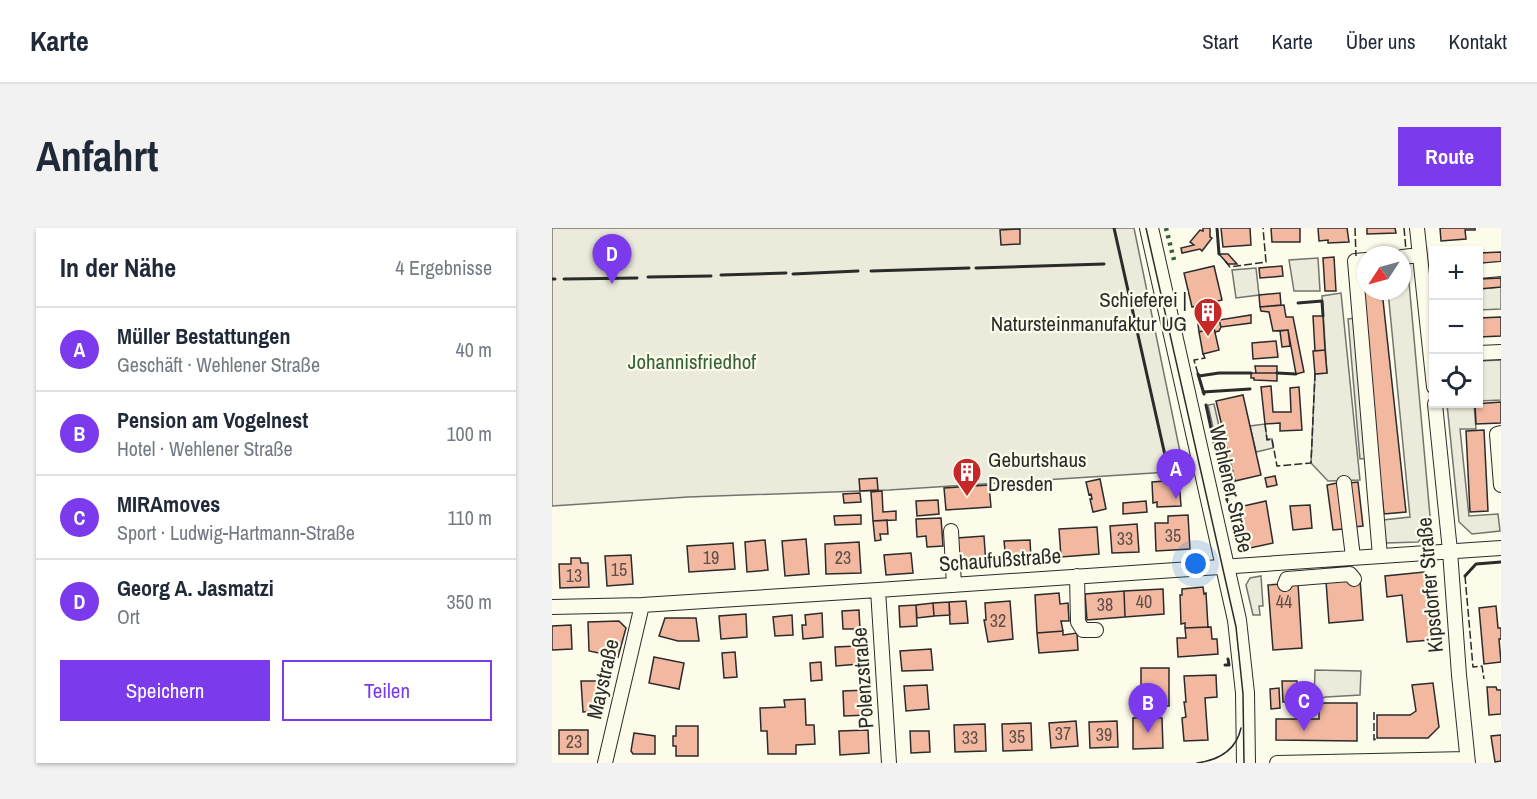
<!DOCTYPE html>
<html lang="de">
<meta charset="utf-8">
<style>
:root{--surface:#fff;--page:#f2f2f3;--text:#1f2937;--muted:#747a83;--line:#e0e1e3;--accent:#7c3aed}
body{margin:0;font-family:"Archivo Narrow",sans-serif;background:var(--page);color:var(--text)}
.controls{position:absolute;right:18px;top:18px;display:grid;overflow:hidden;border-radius:0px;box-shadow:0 2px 4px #0004}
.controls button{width:54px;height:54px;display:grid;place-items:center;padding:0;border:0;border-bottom:2px solid var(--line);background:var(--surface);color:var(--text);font:30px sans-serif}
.compass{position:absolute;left:805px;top:18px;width:54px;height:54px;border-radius:50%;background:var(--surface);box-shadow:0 2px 4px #0004;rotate:234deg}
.you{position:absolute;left:644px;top:336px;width:21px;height:21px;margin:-15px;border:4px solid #fff;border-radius:50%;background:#1a73e8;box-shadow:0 0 0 9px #1a73e833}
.badge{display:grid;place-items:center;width:39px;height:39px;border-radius:50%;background:var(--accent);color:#fff;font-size:20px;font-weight:700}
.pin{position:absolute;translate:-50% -50px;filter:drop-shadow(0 2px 3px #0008)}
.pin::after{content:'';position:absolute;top:32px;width:21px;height:18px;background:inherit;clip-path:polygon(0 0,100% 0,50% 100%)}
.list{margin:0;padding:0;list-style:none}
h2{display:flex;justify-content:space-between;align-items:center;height:78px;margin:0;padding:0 24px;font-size:26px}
h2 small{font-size:20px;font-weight:400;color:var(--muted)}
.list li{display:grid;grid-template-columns:39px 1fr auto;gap:18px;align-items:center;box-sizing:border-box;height:84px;padding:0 24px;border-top:2px solid var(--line)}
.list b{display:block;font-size:22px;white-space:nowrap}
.list p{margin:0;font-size:20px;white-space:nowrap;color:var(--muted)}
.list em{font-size:20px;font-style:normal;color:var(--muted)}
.actions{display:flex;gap:12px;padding:18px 24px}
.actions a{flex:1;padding:14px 0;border:2px solid var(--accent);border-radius:0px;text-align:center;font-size:21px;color:var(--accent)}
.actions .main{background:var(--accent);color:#fff}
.icon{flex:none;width:33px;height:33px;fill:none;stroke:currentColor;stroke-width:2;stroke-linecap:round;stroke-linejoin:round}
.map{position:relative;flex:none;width:949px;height:535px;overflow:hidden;border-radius:0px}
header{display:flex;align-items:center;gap:36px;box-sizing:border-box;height:84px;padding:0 30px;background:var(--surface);border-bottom:2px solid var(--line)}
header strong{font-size:28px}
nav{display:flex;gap:33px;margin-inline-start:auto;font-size:21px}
.intro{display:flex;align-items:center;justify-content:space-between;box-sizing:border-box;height:144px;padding:0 36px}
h1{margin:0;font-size:42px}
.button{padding:15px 27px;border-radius:0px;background:var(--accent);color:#fff;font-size:21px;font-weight:700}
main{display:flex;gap:36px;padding:0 36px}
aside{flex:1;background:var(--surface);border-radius:0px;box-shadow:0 2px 4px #0004}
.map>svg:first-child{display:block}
.green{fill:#ecebdb;stroke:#74746e;stroke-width:1.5}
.parking{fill:#eceadb;stroke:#74746e;stroke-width:1.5}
.building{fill:#f2b8a0;stroke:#2b2b2b;stroke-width:1.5}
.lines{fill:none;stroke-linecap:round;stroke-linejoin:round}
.minor-casing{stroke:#2b2b2b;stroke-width:16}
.major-casing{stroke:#2b2b2b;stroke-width:20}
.minor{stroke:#fdfbea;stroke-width:14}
.major{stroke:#fdfbea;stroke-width:18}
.tram{stroke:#2b2b2b;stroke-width:1.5}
.hedge{stroke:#34623c;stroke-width:4.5;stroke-dasharray:3 4.5;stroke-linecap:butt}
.fence{stroke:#2b2b2b;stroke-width:1.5;stroke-dasharray:8 3;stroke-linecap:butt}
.wall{stroke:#2b2b2b;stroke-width:3}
.labels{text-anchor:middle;stroke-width:4.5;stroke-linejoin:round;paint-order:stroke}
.number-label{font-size:18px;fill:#5d4e48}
.poi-label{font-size:21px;fill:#2b2b2b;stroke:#fdfbea;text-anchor:end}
.park-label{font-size:21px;fill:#34623c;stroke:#fdfbea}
.street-label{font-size:21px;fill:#2b2b2b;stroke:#fdfbea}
</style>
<header>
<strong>Karte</strong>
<nav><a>Start</a><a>Karte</a><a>Über uns</a><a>Kontakt</a></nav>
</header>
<div class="intro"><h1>Anfahrt</h1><a class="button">Route</a></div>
<main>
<aside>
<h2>In der Nähe<small>4 Ergebnisse</small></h2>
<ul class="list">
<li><span class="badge">A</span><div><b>Müller Bestattungen</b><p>Geschäft · Wehlener Straße</p></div><em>40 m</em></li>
<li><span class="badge">B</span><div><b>Pension am Vogelnest</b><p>Hotel · Wehlener Straße</p></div><em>100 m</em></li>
<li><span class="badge">C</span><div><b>MIRAmoves</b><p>Sport · Ludwig-Hartmann-Straße</p></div><em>110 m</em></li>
<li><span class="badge">D</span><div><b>Georg A. Jasmatzi</b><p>Ort</p></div><em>350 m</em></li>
</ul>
<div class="actions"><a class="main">Speichern</a><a>Teilen</a></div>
</aside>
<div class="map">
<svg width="949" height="535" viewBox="0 0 949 535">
<rect width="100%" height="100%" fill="#fdfbea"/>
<path class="green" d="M0 0H582L632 243 337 262 136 269 0 278Z
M766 30 768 63H742L737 32Z
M855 32 879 299 866 314 834 315 831 292 858 289 836 63H850V33Z
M949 59V81L927 82V61Z
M789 65 808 252 776 253 759 235 763 146 775 145 770 68Z
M949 132V172L927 173V133Z
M662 176 679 252 673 254 656 177Z
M895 176H922L924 201H908L917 288 946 286 948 303 920 306 907 294Z
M713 196 715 211H720L721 220 704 224 698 198Z
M709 348 711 378H707L708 387H701L694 357 698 350Z"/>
<path class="parking" d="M704 40 707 67 684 70 680 42Z
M804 90 817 230 808 231 796 91Z
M763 442 809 443 808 467 774 469 762 472Z"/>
<path class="building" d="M651 0H658V9L660 10 650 23 648 21 630 25 629 20 642 17 638 14 648 2 651 3Z
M669 0H698L699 17 671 19Z
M719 0H748V14H720Z
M766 0H795L797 14 776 15V12L767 13Z
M815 0H843L844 5 815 6Z
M888 0H923V2H913L914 11 889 13Z
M468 1V16L449 17 448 2Z
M949 24V34L927 35V25Z
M667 26H676L685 36H676Z
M782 29 784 63H773L771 30Z
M662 38 670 72 640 79 632 45Z
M730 38 731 48 708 50 707 40Z
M814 45V63H830L854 284 832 286 805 46Z
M949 50V59L927 61V51Z
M728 65 729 77 708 79 707 67Z
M732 77 734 89H741L752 144 744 146 736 102 721 103 717 84 709 83 708 79Z
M699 87V95L669 99 667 92Z
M761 88H771L773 122 763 123Z
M949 89V108L927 109V90Z
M667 92 669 99 667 103 663 104 662 100 647 104 646 96Z
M662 100 667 122 651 126 647 104Z
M736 102 738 118 730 119 728 103Z
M724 113 726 129 701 131 700 115Z
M773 122 775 145 763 146 761 123Z
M703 138H725V145H704Z
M699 145H725V153L702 152V150H699Z
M719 158 721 184H739L738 160 747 159 750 202 728 203V195L713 196 709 159Z
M691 167 709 247 683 253 664 173Z
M949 174V195L924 196 923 176Z
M932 202 936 283 918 284 914 203Z
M723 248 725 257 715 259 713 250Z
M325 250 326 262 308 263 307 251Z
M548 251 554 281 541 284 538 271H540L539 266 537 267 534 254Z
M627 252 629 278 605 279V274L601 275 600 254Z
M806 254 811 298 802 299 797 255Z
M785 255 791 301 781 302 775 257Z
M437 257 439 279 394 282 392 260Z
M330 263 331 284 344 283V292L321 293 319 264Z
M308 265 309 274 292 275 291 266Z
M386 272 387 286 365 288 364 273Z
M594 273 595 284 571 286V275Z
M714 273 721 315 698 320 696 319 687 279Z
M758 277 760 300 741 302 738 278Z
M309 287V296L283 297 282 288Z
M636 287 638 321 604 323 603 295H616V288Z
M389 290 391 318 375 319 374 308 365 309 364 291Z
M335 292 336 306H328L329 312 323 313 321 293Z
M585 296 587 324 560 325 558 298Z
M545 299 547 326 509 329 507 301Z
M432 308 434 337 407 339 405 310Z
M254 311 257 346 233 348 230 313Z
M213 312 216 342 195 344 193 314Z
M478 312 479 331 454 332 452 313Z
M307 314 309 345 274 346 273 316Z
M181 315 183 341 137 344 135 318Z
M359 325 361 345 334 347 332 327Z
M79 327 81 356 55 358 53 328Z
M19 330H28L29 335H36L37 359 8 360 7 336H19Z
M872 344 879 412 855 414 850 367 835 369 833 348Z
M808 351 811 392 777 395 774 353Z
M746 355 750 420 721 422 716 357Z
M651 359 652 366 654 365 656 399 633 400V395L629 396 628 367H630V361Z
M611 361 612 386 573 389 572 363Z
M572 363 573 389 535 392 533 366Z
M507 365 508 376 516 375 517 393H509L511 403 485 405 483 367Z
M414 373 416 395 398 396 397 374Z
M458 373 461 411 436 414 432 392H434L433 375Z
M397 374 398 387 382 388 381 375Z
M381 375 382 388 365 390 364 377Z
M364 377 365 398 348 399 347 378Z
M944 378 946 400H949V411H947L949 434 932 436 927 380Z
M307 382 308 401H291L290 383Z
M270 385 271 409 251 411 250 397H254L253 387Z
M194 386 195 409 169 411 167 388Z
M240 387 241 407 223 408 221 389Z
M113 390H144L147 413H126L107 408Z
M67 393 74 400 66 429 37 423 36 394Z
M19 397 20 421 0 422V398Z
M659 399 660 411H665L666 426 626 429 625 410H634L633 400Z
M511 403V407L525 405 526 422 487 425 485 405Z
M305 418 307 436 284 438 283 419Z
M379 421 381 442 350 443 348 423Z
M183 424 185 449 172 450 170 425Z
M102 429 132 435 127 461 97 455Z
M269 434 270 452 259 453 258 435Z
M589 440H617V478H602V458H589Z
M664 447 665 469 653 470 656 512 632 513 630 490 634 489 632 474H634L632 448Z
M29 453H56L51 483 31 484Z
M730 453H745L746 474H731Z
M881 455 887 499 876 510H825V487H858L864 483 860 457Z
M375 457 377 481 354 483 352 458Z
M935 459H944L945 462H949V486L937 487Z
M727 460 728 480 719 481 718 461Z
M315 462 316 487 292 488 291 463Z
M253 471 254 497H262L263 516 244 517V526H216L215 503H209L208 480 233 479 232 472Z
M767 475H805V513L724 512V491H767Z
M581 490H610L611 520 581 521Z
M524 493 526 518 499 520 497 495Z
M565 493 566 519 538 520 537 494Z
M479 495 480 522 451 523 450 496Z
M433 496 434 523 403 524 402 497Z
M124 498H146V528H124V518H121V508H124Z
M7 502H36V526H7Z
M316 502 317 525 288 527 287 503Z
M358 503H377L378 524 359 525Z
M82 505 103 508V526H81L79 523Z
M949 507V533L943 534 939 508Z"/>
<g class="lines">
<g class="minor-casing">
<path id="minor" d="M865 0 882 159
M850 29 868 27
M814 32 803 33 828 328
M927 43 949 41
M927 125 949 124
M883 176 898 323 907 447 916 535
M949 205 945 206 949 257
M792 255 801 329
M399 303 402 357
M525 348 526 394 531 402H544
M733 356 735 351 798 346 802 351
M326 362 337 535
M0 379 90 377 326 362 949 320
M53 535 90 377
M725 535 915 531"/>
</g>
<g class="major-casing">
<path id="major" d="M597 0 685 392 693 465 694 535"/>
</g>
<use href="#minor" class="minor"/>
<use href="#major" class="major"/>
<path class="tram" d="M594 0 684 399 691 466 692 535
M645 535C667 532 684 523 689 500"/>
<path class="hedge" d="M614 0 622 32"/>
<path class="fence" d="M803 0 804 28
M852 0 854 22
M673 33 678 39 714 34 711 0
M646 146 642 132 653 130 651 126
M713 196 715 212 720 211 725 238 759 235 763 146
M675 272 683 310 693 308
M913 348 921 439 930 438 932 451
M822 484V512L825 510"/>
<path class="wall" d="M562 0 617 245
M665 0 667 26
M424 40 552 36
M319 43 417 40
M241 46 306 43
M169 47 234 45
M96 49 159 48
M0 51H3
M12 51 85 50
M746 75 770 73 771 88
M725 145 744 146
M646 146 652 166
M647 148 667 145H699
M651 164 698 161
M654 177 671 256
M673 264 675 272
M913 348 924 336 949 334
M673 437H677L676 431"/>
</g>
<defs>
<g id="building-pin" transform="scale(1.5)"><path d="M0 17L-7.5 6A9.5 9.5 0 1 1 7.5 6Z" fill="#c62828" stroke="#fdfbea"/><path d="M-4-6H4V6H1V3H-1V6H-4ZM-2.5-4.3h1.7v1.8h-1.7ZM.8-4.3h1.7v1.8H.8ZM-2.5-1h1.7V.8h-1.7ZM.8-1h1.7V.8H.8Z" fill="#fff"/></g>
</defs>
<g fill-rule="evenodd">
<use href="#building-pin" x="656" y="84"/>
<use href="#building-pin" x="415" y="244"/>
</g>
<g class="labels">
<g class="number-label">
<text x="621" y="314">35</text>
<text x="573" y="317">33</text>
<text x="159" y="336">19</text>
<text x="291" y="336">23</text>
<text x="67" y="348">15</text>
<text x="22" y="354">13</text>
<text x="592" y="380">40</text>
<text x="732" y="380">44</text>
<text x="553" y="383">38</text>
<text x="446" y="399">32</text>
<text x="511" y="512">37</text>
<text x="552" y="513">39</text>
<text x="465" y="515">35</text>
<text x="418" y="516">33</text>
<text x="22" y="520">23</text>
</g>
<g class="poi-label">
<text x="635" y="79">Schieferei |<tspan x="635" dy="24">Natursteinmanufaktur UG</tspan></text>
<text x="436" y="239" text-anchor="start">Geburtshaus<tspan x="436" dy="24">Dresden</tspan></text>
</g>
<g class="park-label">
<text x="140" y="141">Johannisfriedhof</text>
</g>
<g class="street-label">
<text transform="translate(679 261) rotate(77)" y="7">Wehlener Straße</text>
<text transform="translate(448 332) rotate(-4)" y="7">Schaufußstraße</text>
<text transform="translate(878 357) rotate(-95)" y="7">Kipsdorfer Straße</text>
<text transform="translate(311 450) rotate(-94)" y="7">Polenzstraße</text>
<text transform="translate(51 451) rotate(-77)" y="7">Maystraße</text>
</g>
</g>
</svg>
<div class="controls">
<button>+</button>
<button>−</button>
<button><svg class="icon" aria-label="locate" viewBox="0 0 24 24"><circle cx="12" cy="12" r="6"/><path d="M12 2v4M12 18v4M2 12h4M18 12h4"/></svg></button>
</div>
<svg class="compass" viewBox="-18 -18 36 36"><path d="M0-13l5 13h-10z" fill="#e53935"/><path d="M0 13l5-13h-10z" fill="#747a83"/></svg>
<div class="you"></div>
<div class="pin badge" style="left:624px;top:271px">A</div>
<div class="pin badge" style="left:596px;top:505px">B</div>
<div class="pin badge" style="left:752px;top:503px">C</div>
<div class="pin badge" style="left:60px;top:56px">D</div>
</div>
</main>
